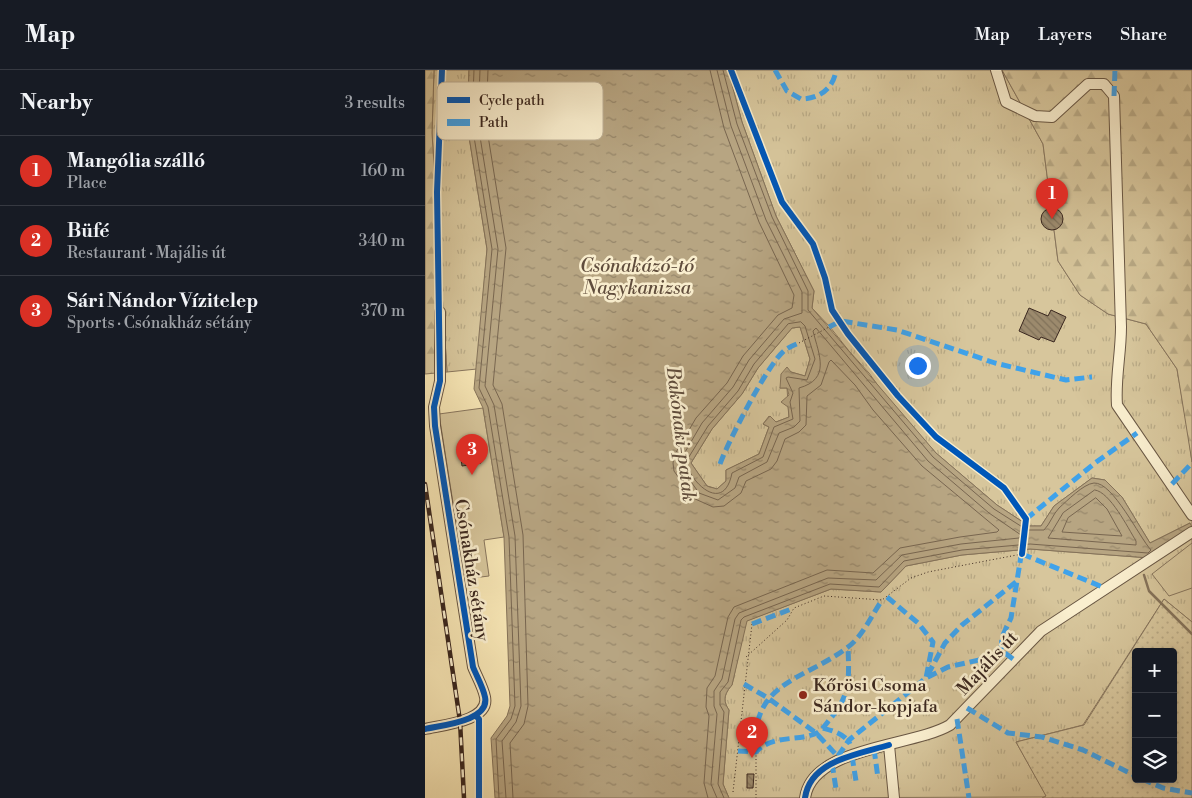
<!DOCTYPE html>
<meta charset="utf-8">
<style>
:root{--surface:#171b24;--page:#20242c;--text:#f1f3f6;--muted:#9ea1a6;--line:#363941;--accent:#d93025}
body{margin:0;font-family:"Libre Bodoni",serif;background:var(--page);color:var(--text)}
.controls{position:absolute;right:15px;bottom:15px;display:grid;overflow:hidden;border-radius:5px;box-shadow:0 2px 8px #0003}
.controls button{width:45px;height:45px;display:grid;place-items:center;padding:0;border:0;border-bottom:1px solid var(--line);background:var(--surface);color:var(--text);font:25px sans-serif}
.you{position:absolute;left:492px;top:295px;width:18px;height:18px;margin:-12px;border:4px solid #fff;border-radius:50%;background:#1a73e8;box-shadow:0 0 0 8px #1a73e833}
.badge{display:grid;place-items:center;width:32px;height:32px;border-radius:50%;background:var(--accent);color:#fff;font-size:16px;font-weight:700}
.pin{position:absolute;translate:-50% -41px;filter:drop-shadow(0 1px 2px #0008)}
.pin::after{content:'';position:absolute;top:26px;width:18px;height:15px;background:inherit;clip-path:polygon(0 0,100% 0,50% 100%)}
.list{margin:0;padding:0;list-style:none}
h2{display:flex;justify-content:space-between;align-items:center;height:65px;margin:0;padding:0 20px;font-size:21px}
h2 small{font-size:16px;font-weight:400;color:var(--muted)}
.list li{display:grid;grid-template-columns:32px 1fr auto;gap:15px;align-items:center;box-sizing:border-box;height:70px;padding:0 20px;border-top:1px solid var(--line)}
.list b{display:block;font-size:19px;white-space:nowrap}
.list p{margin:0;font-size:16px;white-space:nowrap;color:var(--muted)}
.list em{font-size:16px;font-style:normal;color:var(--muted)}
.icon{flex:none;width:28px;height:28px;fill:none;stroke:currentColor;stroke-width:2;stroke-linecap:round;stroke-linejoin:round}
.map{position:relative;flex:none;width:767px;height:728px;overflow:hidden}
header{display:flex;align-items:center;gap:30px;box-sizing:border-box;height:70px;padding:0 25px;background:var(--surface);border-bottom:1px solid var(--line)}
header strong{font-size:24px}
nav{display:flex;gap:28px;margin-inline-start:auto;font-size:18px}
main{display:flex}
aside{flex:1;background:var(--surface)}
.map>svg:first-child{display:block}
.grass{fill:url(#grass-tufts);stroke:#88765e}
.forest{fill:url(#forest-firs);stroke:#88765e}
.garden{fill:url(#garden-dots);stroke:#88765e;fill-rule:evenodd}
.pitch{fill:#d7c69c;stroke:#88765e}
.water{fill:url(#water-ripples);stroke:#85735a;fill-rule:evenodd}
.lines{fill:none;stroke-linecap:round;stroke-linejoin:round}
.shore{stroke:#786650;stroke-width:1}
.stream{stroke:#85735a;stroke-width:2.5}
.building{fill:url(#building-back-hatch);stroke:#3a271f}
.minor-casing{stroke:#695744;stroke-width:12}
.path{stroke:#3a271f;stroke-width:1;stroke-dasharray:1 2.5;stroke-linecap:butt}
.minor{stroke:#faefcf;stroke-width:10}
.rail-casing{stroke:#3a271f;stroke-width:4.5}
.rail{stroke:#faefcf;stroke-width:2.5;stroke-dasharray:8;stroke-linecap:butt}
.quiet{stroke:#3fa2ea;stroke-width:5;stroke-dasharray:10 5;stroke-linecap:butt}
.cycleway-casing{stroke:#faefcf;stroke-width:9}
.cycleway{stroke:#0057b8;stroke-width:6}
.poi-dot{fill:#8f2418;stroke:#faefcf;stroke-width:2}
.labels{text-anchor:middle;stroke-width:5;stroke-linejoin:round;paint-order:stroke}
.street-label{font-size:18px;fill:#3a271f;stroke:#faefcf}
.poi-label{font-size:18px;fill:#3a271f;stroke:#faefcf;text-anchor:start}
.water-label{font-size:19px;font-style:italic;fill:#604d3d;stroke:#faefcf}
.key{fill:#faefcf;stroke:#c0b39a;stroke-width:1}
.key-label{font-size:14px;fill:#3a271f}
</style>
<header>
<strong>Map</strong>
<nav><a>Map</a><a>Layers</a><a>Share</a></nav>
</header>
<main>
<aside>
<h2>Nearby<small>3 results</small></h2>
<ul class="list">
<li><span class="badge">1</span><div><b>Mangólia szálló</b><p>Place</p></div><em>160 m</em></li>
<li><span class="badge">2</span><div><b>Büfé</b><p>Restaurant · Majális út</p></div><em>340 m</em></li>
<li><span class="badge">3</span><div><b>Sári Nándor Vízitelep</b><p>Sports · Csónakház sétány</p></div><em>370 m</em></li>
</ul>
</aside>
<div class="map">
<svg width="767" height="728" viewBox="0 0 767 728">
<defs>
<pattern id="grass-tufts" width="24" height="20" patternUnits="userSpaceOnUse" patternTransform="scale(1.25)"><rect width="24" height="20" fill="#d7c69c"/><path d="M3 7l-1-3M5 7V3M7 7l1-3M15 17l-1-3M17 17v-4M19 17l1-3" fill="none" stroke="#b9aa86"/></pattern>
<pattern id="forest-firs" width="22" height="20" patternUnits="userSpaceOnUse" patternTransform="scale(1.25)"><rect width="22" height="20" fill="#d7c69c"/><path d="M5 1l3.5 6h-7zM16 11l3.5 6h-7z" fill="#b9aa86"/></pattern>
<pattern id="garden-dots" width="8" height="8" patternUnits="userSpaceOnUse" patternTransform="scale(1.25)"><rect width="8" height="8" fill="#d7c69c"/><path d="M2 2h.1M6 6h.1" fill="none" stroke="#b9aa86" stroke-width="1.8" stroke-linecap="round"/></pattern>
<pattern id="water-ripples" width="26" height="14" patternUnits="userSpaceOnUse" patternTransform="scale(1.25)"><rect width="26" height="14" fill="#b7a582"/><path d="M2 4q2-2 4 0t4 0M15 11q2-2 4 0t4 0" fill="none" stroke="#96866a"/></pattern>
<pattern id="building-back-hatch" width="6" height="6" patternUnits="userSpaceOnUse" patternTransform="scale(1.25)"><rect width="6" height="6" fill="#9c8a6d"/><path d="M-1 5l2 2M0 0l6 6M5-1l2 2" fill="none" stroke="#807159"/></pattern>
</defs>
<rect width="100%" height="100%" fill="#f7e6b5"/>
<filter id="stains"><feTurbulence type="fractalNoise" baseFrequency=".004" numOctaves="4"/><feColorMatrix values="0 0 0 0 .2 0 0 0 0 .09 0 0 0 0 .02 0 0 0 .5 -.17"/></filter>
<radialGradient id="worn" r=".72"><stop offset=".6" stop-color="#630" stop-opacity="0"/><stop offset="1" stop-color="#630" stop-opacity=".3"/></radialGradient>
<path class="grass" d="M9 0H44L42 54 62 179 52 299 22 302 7 63Z
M303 0H577L618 74 633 191 655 225 683 244 721 254 752 299 763 363 767 392V552L739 529 658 655 591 672 622 727 304 728 298 714 304 640C297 630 300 623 307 615L321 551 406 519 456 522 481 496 537 485 605 479 725 488 765 453 725 473 697 427 680 410 667 408 629 436 616 456H604L572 435 511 383 462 328 444 303 424 281 405 257 387 238 389 221 351 146 317 52Z
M375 257 385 289 380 306 366 302 355 318H362L364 347 351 352 344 346 338 354 344 357 334 384 301 400V411L292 419 282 416 266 393 287 359 317 324 333 298 367 258Z"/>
<path class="forest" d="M0 0H9L7 63 22 302 0 304Z
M577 0H767V392L752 299 721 254 683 244 655 225 633 191 618 74Z"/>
<path class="garden" d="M739 529 767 552V728H617L621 726 591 672 659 655ZM711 582H748V709H711Z"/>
<path class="pitch" d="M58 338 79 467 59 470 64 506 40 509 14 344Z
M767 473V518L744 526 727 504Z"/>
<path class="water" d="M44 0H303L317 52 351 146 389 221 387 238 511 383 572 435 604 456H616L629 436 667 408 680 410 697 427 725 473 765 453 767 457 725 488 605 479 537 485 481 496 456 522 406 519 322 551 307 615C300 623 297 630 304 640L298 714 304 728H70L66 668 82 646 85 636 79 467 58 338 49 319 62 179 42 54ZM375 257 385 289 380 306 366 302 362 297 356 304 355 318H362L364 325 356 332 363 337 364 347 351 352 345 346 338 354 344 357 334 384 301 400V411L292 419 282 416 266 393 287 359 317 324 333 298 367 258Z"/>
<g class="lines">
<path class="shore" d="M49 0 47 54 67 179 54 318 63 337 84 467 90 636 86 649 71 669 74 728
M55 0 53 54 73 179 60 316 69 335 90 466 96 636 91 652 77 671 81 728
M63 0 61 53 81 178 68 315 77 334 98 465 103 636 99 654 85 673 88 728
M298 0 312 54 347 147 383 221V240L508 387 569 439 602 460H619C625 454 628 444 634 438 642 431 658 414 669 413 688 412 714 467 726 480L723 483 605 474 537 480 479 491 454 517 405 514 319 547 316 550 303 612 295 622V635L299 642 293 714 299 728
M376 252 380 256 390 289 382 310 363 307 361 308 368 323 365 332 368 349 349 357 338 387 307 403C298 449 259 405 262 390L283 356 313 321 329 294 363 254Z
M670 420C685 422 703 458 711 471V475L623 468 638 443Z
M671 428 682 439 697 466 637 462 643 448Z
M283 728 279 713 284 646 281 637 282 618 290 606 303 547 309 537 402 500 448 503 475 478 535 467 572 462 574 460 497 396 448 340 430 315 406 290 404 292 396 315 382 326 381 355 374 362 360 369 352 391 346 399 321 411 316 423 299 436 288 437 268 428 249 401 248 393 250 384 271 348 302 313 318 286 353 245 367 238 369 225 334 152 299 58 285 0
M292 728 286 714 292 644 289 636V621L297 609 310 549 314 543 403 508 451 510 477 485 536 474 594 468 596 465 564 443 503 391 391 258 388 261C394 285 406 309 374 318L375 351 369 357 354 363 342 392 314 407 310 418 293 430 274 423 257 399 256 389 277 353 308 317 324 290 359 249 377 243V222L341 150 306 56 292 0"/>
<path class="stream" d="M719 505 724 521 767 564"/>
</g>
<path class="building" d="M616 149a11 11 0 1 1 22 0a11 11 0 1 1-22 0Z
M604 238 623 246 626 240 641 247 629 272 616 267 614 270 594 261Z
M53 376 56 393 37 396 35 379Z
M322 704H329L328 718H322Z"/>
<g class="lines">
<g class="minor-casing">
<path id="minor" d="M571 0 581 32 610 46 627 47 663 14H679L689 26 696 257C696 284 690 309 692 335L767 445
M0 659C17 655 65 651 60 627 58 617 52 607 48 597L10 356 9 337 15 311V242
M464 675 469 728
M380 728C387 676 488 677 525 655L616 561 767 462"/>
</g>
<path class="path" d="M374 273 404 257
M321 587 362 550 369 538 399 526 457 530 486 508 503 502 597 484
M331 682V728
M308 722 327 554"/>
<use href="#minor" class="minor"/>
<g class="rail-casing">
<path id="rail" d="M0 414 35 651 39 728"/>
</g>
<use href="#rail" class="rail"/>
<path class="quiet" d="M350 0 362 21 376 29C394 29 409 18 411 0
M689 26 690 0
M404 257 416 251 472 260 570 293 641 310 667 307
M295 394C303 372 343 293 360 280 364 277 369 275 374 273
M747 414 767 393
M601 449 670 393 712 363
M597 484 680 518
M462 527 493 553 508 572 501 608 520 573 537 555 592 511
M327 554 369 538
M588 589 576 580 577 567 586 548 596 486
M319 614 343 628 391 663 416 690
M542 638 583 663 617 667 658 680 711 706
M532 649 544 728
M398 658C408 661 420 664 425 674
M449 679 453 708
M313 681 331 682C348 664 372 672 392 663 397 660 401 654 405 649 426 625 424 607 423 577
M331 682C325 611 379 611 423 577 437 567 447 545 457 530
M413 686 424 670 501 608 523 597 567 587 576 580
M427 686 431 711
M407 693 411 719
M717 709 738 718 767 723"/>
<g class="cycleway-casing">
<path id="cycleway" d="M306 0 357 132 388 174 400 208 407 240 423 264 473 326 511 367 579 418 601 449 597 484
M51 646 54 649V728
M0 659C17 655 65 651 60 627 58 617 52 607 48 597L10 356 9 337 15 311 12 122 17 0
M380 728C385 690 434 684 464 675"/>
</g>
<use href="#cycleway" class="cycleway"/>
</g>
<circle class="poi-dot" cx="378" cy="625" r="5"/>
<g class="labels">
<g class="street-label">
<text transform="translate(47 500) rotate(81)" y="6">Csónakház sétány</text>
<text transform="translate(562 593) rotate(-47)" y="6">Majális út</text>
</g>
<g class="poi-label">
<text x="388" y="621">Kőrösi Csoma<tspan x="388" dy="21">Sándor-kopjafa</tspan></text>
</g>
<g class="water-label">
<text x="212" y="202">Csónakázó-tó<tspan x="212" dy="22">Nagykanizsa</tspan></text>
<text transform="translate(257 364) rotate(83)" y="7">Bakónaki-patak</text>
</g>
</g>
<rect x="12" y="12" width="166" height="58" rx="8" class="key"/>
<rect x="22" y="27" width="23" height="6" fill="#0057b8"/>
<rect x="22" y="49" width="23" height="7" fill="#3fa2ea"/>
<g class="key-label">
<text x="54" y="35">Cycle path</text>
<text x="54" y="57">Path</text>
</g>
<rect width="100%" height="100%" filter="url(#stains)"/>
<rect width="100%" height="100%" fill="url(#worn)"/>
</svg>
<div class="controls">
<button>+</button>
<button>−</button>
<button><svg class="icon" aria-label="layers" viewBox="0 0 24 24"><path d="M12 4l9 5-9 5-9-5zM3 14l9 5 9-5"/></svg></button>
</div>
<div class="you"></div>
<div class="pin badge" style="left:627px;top:149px">1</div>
<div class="pin badge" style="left:327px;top:688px">2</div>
<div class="pin badge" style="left:47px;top:405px">3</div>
</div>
</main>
